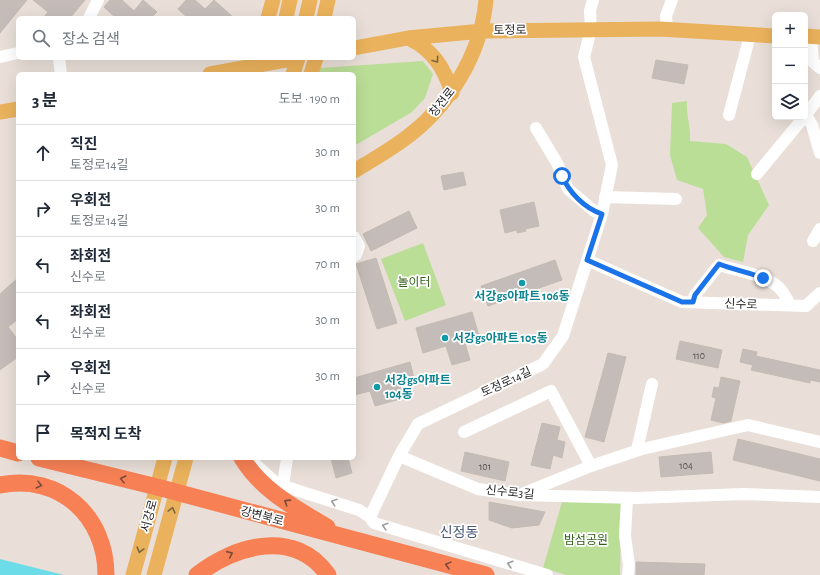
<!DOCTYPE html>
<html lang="ko">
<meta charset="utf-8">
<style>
:root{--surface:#fff;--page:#f2f2f3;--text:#1f2937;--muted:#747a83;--line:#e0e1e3}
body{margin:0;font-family:"Alegreya Sans","Noto Sans KR",sans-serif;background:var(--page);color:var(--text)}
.controls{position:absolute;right:12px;top:12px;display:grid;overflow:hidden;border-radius:6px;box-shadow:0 4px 16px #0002}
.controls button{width:36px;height:36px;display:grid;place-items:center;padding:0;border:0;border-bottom:1px solid var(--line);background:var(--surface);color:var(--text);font:20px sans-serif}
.stop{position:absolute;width:12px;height:12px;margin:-9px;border:3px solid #1a73e8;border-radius:50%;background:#fff}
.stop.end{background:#1a73e8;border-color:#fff;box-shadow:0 1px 4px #0008}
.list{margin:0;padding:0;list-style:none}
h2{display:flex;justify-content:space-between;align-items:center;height:52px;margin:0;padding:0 16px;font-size:17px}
h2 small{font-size:13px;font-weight:400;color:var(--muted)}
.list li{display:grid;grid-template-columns:26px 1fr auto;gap:12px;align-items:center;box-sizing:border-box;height:56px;padding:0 16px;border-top:1px solid var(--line)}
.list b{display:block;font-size:15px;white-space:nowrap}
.list p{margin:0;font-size:13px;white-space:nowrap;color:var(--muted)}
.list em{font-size:13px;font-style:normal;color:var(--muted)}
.icon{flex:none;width:22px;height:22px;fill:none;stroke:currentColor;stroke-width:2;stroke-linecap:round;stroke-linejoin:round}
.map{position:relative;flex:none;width:820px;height:575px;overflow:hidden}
.search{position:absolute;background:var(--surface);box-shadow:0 4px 16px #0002;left:16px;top:16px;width:340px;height:44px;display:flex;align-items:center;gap:10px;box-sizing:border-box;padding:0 14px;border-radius:6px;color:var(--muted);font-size:15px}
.panel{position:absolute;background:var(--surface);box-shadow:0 4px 16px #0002;left:16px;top:72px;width:340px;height:388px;border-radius:6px}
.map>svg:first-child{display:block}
.green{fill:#bade96}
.water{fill:#6ddce9}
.building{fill:#c4bcb8;stroke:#c4bbb2}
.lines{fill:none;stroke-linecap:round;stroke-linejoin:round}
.minor{stroke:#fff;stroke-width:12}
.major{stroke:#eab25c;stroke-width:15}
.highway{stroke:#f78155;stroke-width:17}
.oneway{stroke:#7f663f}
.oneway2{stroke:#7a4b39}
.oneway3{stroke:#9e9e9e}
.route{stroke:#1a73e8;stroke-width:5}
.culture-dot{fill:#0f9aa8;stroke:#fff;stroke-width:1.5}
.labels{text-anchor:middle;stroke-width:3.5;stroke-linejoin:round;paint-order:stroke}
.number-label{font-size:10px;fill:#4e4c4b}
.street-label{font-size:12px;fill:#272727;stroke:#fff}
.park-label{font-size:12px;fill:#345f1b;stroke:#fff}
.culture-label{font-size:12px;font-weight:bold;fill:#0d838f;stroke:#fff;text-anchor:start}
.quarter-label{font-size:14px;fill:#495875;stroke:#fff}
</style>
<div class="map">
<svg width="820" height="575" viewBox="0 0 820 575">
<rect width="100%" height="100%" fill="#e9dfd8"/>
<path class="green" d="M423 61 433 74 425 98 412 112 354 146V74H319L320 68Z
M687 101C686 115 691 127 690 141L726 144 747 157 769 205 748 235 743 262 724 257 698 228 707 215 703 189 677 180 670 155 672 103Z
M423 243 446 305 405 321 381 259Z
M562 502 621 503 620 575H566L543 568Z"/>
<path class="water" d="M0 559 64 575H0Z"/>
<path class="building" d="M0 0H27L0 33Z
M33 0H85L70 18H43L48 12Z
M110 0H122L134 11 143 0 157 12 151 18H116L104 7Z
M186 0H195L205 9 214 0 234 18H188L178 9Z
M656 60 688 65 684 84 652 78Z
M463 172 466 185 444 190 441 176Z
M534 202 539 226 525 229 526 231 517 233V230L505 233 500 210Z
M409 211 417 228 371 251 363 234Z
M376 258 397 323 377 329 356 264Z
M555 260 562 280 488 306 481 286Z
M18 278V319L8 327 18 340V357L0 370V294Z
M472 312 479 336 464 340 470 360 452 365 446 346 423 353 416 328Z
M680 341 722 350 718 368 676 359Z
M743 349 757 352 756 356 820 370V382L810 380V383L751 370 753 365 740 362Z
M608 353 626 357 604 442 585 437Z
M410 362 414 378 399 382 404 398 375 406 370 391 354 395V378Z
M721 377 740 381 731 421 723 423 711 420 716 398 712 397 714 387 719 388Z
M542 423 560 427 557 440 565 442 562 458 553 455 550 469 531 465Z
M738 439 820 459V481L733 460Z
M465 452 509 462 505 481 461 471Z
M711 452 713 473 661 477 659 457Z
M331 458H348L352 473 336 478Z
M489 502 545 512 539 525 512 528 489 520Z
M636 562 705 564 704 575H636Z"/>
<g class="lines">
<path class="minor" d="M89 18 98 0
M667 29 666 16 672 0
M811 37 813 62 820 68
M0 57 18 53
M59 58 61 74
M729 115 750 35
M806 115 812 125 820 153
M805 116 820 96
M536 128 557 163 568 189 594 211 602 214
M757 174 804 117
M605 197 676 199
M354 237 359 246 356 255 354 256
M813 241 820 229
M587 260 682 302 806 306 820 293
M693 302 695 295 719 265C738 271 770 275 782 291 785 295 788 301 790 305
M464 432 551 391 591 466
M637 450 652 384
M399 456 478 489 518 495 637 498 743 494 820 497
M253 462 277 484 359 510 370 517 374 523 547 575
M283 485 287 458
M524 493 591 466 642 449 748 425 820 442
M627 498 625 536 629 565 628 575
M370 517 399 456 418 424 543 364 563 336 602 214 612 165 584 57 591 29 590 11 593 0"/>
<path class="major" d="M268 18 273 0
M286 18 290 0
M306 18 310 0
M324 18 328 0
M805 36 820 37
M408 38C432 49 444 67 452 93
M354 48 408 38 482 31 660 29 775 36
M210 74 297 58
M293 74 298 58
M311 74 316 58
M0 112 18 109
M354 171C371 161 388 151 403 140 448 108 481 55 486 0
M133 575 165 458
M154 575 186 458"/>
<path class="highway" d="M0 448 18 453
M39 458 161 488 486 575
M242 458C261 490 295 508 327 527
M0 485C59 473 106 516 106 575
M197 575C235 545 295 528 328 575"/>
</g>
<defs><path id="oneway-chevron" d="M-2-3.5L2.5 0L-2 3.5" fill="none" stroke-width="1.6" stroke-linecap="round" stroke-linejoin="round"/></defs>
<g class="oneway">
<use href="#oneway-chevron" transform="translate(436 60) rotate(53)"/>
<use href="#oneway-chevron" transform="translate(172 510) rotate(-75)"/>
<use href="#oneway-chevron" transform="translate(140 550) rotate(105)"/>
</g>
<g class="oneway2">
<use href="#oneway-chevron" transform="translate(123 479) rotate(-166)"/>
<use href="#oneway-chevron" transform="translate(39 485) rotate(14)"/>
<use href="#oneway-chevron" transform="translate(287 502) rotate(-147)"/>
<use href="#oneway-chevron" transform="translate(230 554) rotate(-24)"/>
<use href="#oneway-chevron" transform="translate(448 565) rotate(-165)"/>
</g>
<g class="oneway3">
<use href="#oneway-chevron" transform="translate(334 502) rotate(-162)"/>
<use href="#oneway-chevron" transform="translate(385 526) rotate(-163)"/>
<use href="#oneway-chevron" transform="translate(510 564) rotate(-164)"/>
</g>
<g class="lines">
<path class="route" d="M562 176C569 192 584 208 602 214L587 260 682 302H693L695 295 719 264C734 270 749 272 763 278"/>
</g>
<g class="culture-dot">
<circle cx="522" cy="283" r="4"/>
<circle cx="445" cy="338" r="4"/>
<circle cx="377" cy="387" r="4"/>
</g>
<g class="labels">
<g class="number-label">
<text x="699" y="359">110</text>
<text x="686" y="469">104</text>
<text x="485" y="470">101</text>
</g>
<g class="street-label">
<text transform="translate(510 30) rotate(-1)" y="4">토정로</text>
<text transform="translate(442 102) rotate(-51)" y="4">창전로</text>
<text transform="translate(741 304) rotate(2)" y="4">신수로</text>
<text transform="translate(506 382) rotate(-25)" y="4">토정로14길</text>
<text transform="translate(510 492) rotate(6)" y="4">신수로3길</text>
<text transform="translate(149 516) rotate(-75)" y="4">서강로</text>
<text transform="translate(262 516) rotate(15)" y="4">강변북로</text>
</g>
<g class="park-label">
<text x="414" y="286">놀이터</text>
<text x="586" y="544">밤섬공원</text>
</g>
<g class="culture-label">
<text x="522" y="300" text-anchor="middle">서강gs아파트 106동</text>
<text x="453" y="342">서강gs아파트 105동</text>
<text x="385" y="384">서강gs아파트<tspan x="385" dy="14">104동</tspan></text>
</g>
<g class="quarter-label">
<text x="459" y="537">신정동</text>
</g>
</g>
</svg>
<div class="controls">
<button>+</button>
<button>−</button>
<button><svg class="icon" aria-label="layers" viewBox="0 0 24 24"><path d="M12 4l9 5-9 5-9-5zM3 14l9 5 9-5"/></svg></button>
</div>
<div class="stop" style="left:562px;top:176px"></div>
<div class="stop end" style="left:763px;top:278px"></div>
<div class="search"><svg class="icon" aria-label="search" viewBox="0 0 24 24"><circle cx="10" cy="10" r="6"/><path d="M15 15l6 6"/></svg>장소 검색</div>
<section class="panel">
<h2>3 분<small>도보 · 190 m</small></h2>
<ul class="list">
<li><svg class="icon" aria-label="ahead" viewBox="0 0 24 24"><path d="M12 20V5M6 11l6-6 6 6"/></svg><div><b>직진</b><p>토정로14길</p></div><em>30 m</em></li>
<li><svg class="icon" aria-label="right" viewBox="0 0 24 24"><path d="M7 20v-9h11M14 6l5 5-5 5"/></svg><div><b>우회전</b><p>토정로14길</p></div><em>30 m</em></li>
<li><svg class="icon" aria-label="left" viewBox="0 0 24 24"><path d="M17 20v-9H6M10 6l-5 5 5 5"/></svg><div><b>좌회전</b><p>신수로</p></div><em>70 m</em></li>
<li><svg class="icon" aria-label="left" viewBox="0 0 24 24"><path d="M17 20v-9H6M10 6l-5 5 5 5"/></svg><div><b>좌회전</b><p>신수로</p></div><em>30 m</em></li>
<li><svg class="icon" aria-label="right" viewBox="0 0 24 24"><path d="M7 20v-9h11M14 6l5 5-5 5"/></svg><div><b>우회전</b><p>신수로</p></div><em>30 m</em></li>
<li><svg class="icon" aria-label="arrive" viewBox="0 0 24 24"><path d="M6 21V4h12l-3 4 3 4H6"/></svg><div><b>목적지 도착</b></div></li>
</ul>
</section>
</div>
